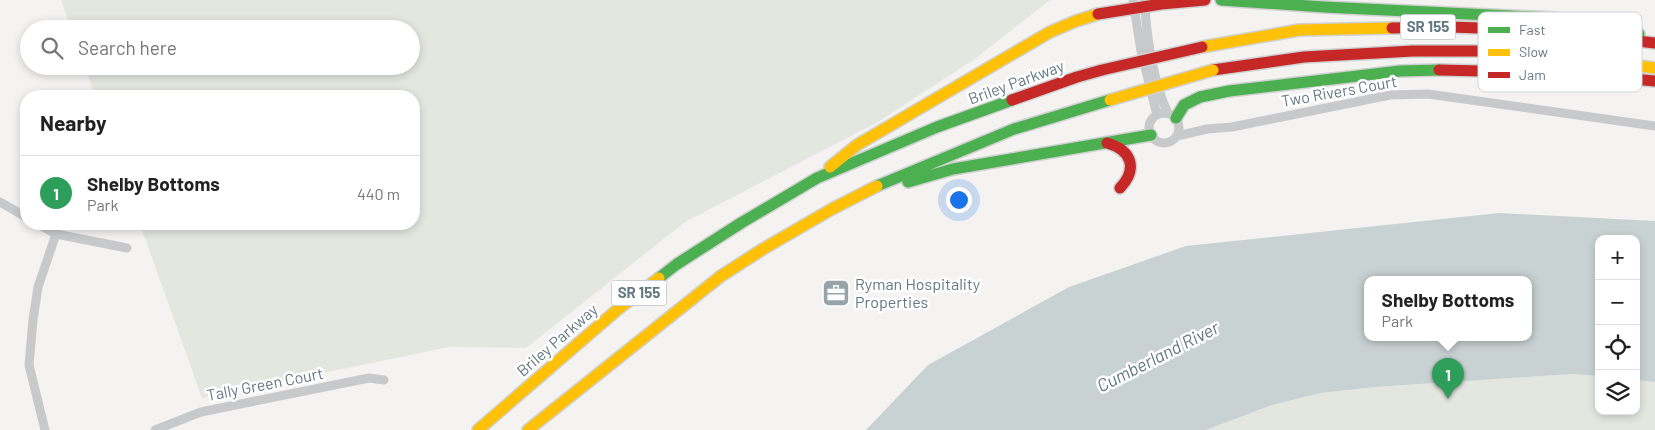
<!DOCTYPE html>
<meta charset="utf-8">
<style>
:root{--surface:#fff;--page:#f2f2f2;--text:#222;--muted:#767676;--line:#e0e0e0;--accent:#565c5f}
body{margin:0;font-family:Barlow,sans-serif;background:var(--page);color:var(--text)}
.controls{position:absolute;right:15px;bottom:15px;display:grid;overflow:hidden;border-radius:10px;box-shadow:0 2px 8px #0003}
.controls button{width:45px;height:45px;display:grid;place-items:center;padding:0;border:0;border-bottom:1px solid var(--line);background:var(--surface);color:var(--text);font:25px sans-serif}
.you{position:absolute;left:958px;top:199px;width:18px;height:18px;margin:-12px;border:4px solid #fff;border-radius:50%;background:#1a73e8;box-shadow:0 0 0 8px #1a73e833}
.badge{display:grid;place-items:center;width:32px;height:32px;border-radius:50%;background:var(--accent);color:#fff;font-size:16px;font-weight:700}
.pin{position:absolute;translate:-50% -41px;filter:drop-shadow(0 1px 2px #0008)}
.pin::after{content:'';position:absolute;top:26px;width:18px;height:15px;background:inherit;clip-path:polygon(0 0,100% 0,50% 100%)}
.popup{position:absolute;left:1364px;top:276px;width:168px;height:65px;box-sizing:border-box;display:grid;place-content:center;border-radius:10px;background:var(--surface);filter:drop-shadow(0 1px 4px #0005);font-size:16px;white-space:nowrap;color:var(--muted)}
.popup b{font-size:19px;color:var(--text)}
.popup::after{content:'';position:absolute;left:50%;top:100%;margin-left:-10px;border:10px solid transparent;border-top-color:var(--surface)}
.list{margin:0;padding:0;list-style:none}
h2{display:flex;justify-content:space-between;align-items:center;height:65px;margin:0;padding:0 20px;font-size:21px}
h2 small{font-size:16px;font-weight:400;color:var(--muted)}
.list li{display:grid;grid-template-columns:32px 1fr auto;gap:15px;align-items:center;box-sizing:border-box;height:75px;padding:0 20px;border-top:1px solid var(--line)}
.list b{display:block;font-size:19px;white-space:nowrap}
.list p{margin:0;font-size:16px;white-space:nowrap;color:var(--muted)}
.list em{font-size:16px;font-style:normal;color:var(--muted)}
.icon{flex:none;width:28px;height:28px;fill:none;stroke:currentColor;stroke-width:2;stroke-linecap:round;stroke-linejoin:round}
.map{position:relative;flex:none;width:1655px;height:430px;overflow:hidden}
.search{position:absolute;background:var(--surface);box-shadow:0 2px 8px #0003;left:20px;top:20px;width:400px;height:55px;display:flex;align-items:center;gap:12px;box-sizing:border-box;padding:0 18px;border-radius:28px;color:var(--muted);font-size:19px}
.panel{position:absolute;background:var(--surface);box-shadow:0 2px 8px #0003;left:20px;top:90px;width:400px;height:140px;border-radius:20px}
.map>svg:first-child{display:block}
.green{fill:#e4e6e0}
.water{fill:#c9d2d3;fill-rule:evenodd}
.lines{fill:none;stroke-linecap:round;stroke-linejoin:round}
.fast-casing{stroke:#d0d1d1;stroke-width:14}
.slow-casing{stroke:#d0d1d1;stroke-width:14}
.jam-casing{stroke:#d0d1d1;stroke-width:14}
.street{stroke:#c8c9ca;stroke-width:9}
.fast{stroke:#4caf50;stroke-width:11}
.slow{stroke:#ffc107;stroke-width:11}
.jam{stroke:#c62828;stroke-width:11}
.slow-bridge-casing{stroke:#d0d1d1;stroke-width:14;stroke-linecap:butt}
.jam-bridge-casing{stroke:#d0d1d1;stroke-width:14;stroke-linecap:butt}
.slow-bridge{stroke:#ffc107;stroke-width:11}
.jam-bridge{stroke:#c62828;stroke-width:11}
.labels{text-anchor:middle;stroke-width:5;stroke-linejoin:round;paint-order:stroke}
.shield{fill:#fff;stroke:#92a0a7;stroke-width:1}
.shield-label{font-size:15px;font-weight:bold;fill:#647881}
.street-label{font-size:16px;fill:#647881;stroke:#fff}
.poi-label{font-size:16px;fill:#647881;stroke:#fff;text-anchor:start}
.water-label{font-size:18px;font-style:italic;fill:#607a7f;stroke:#fff}
.key{fill:#fff;stroke:#d0d6d9;stroke-width:1}
.key-label{font-size:14px;fill:#647881}
</style>
<div class="map">
<svg width="1655" height="430" viewBox="0 0 1655 430">
<rect width="100%" height="100%" fill="#f4f3f2"/>
<path class="green" d="M61 0H1050L976 58 878 122 685 222 526 348 449 347 202 398 140 224H414V96H95L85 66H411V29H71Z
M1573 374 1599 376V411H1636V380L1655 382V430H1206L1272 405 1321 393 1375 387Z"/>
<path class="water" d="M1499 213 1655 221V382L1636 380V239H1599V376L1573 374 1375 387 1321 393 1272 405 1206 430H866L928 365 1069 287 1186 246ZM1368 280H1528V338H1368Z"/>
<g class="lines">
<g class="fast-casing">
<path id="fast" d="M1221 0 1324 7 1554 18 1605 23 1639 34
M1176 118 1184 105 1200 97 1229 91 1400 71 1439 70
M908 182 953 169 1151 135
M877 186 1014 129 1110 100
M659 278 677 264 741 223 817 178 937 127 1012 100"/>
</g>
<g class="slow-casing">
<path id="slow" d="M1202 47 1299 30 1392 28
M1517 52 1572 57 1655 68
M830 167 857 145 1050 32 1076 21 1098 14
M478 430 617 310 659 278
M528 430 721 276 763 249 832 209 877 186"/>
</g>
<g class="jam-casing">
<path id="jam" d="M1098 14 1161 4 1205 0
M1392 28 1449 27 1541 30 1655 43
M1213 70 1304 57 1413 51H1499L1517 52
M1439 70 1569 73 1655 81
M1012 100 1077 77 1102 70
M1107 143C1132 150 1138 169 1120 188"/>
</g>
<path class="street" d="M1133 0 1141 51 1157 115
M1145 4C1146 35 1154 85 1168 113
M1149 128a15 15 0 1 1 30 0a15 15 0 1 1-30 0Z
M1177 136 1207 129 1232 127 1390 95 1428 94 1655 126
M0 202 26 217
M38 224 56 234 38 287 33 320 29 365 45 430
M56 234 127 248
M155 430 201 412 369 378 384 380"/>
<use href="#fast" class="fast"/>
<use href="#slow" class="slow"/>
<use href="#jam" class="jam"/>
<g class="slow-bridge-casing">
<path id="slow-bridge" d="M1110 100 1213 70"/>
</g>
<g class="jam-bridge-casing">
<path id="jam-bridge" d="M1102 70 1202 47"/>
</g>
<use href="#slow-bridge" class="slow-bridge"/>
<use href="#jam-bridge" class="jam-bridge"/>
</g>
<defs>
<g id="office-square" transform="scale(1.4375)"><rect x="-9" y="-9" width="18" height="18" rx="4" fill="#96a3a9" stroke="#fff"/><path d="M-6-3h4V-5.5h4V-3h4V5H-6ZM-1-4.5V-3h2v-1.5ZM-6 0V1H6V0Z" fill="#fff"/></g>
</defs>
<g fill-rule="evenodd">
<use href="#office-square" x="836" y="293"/>
</g>
<g class="labels">
<g class="shield">
<rect x="1400.5" y="14.5" width="55" height="25" rx="4"/>
<rect x="611.5" y="280.5" width="55" height="25" rx="4"/>
</g>
<g class="shield-label">
<text x="1428" y="32">SR 155</text>
<text x="639" y="298">SR 155</text>
</g>
<g class="street-label">
<text transform="translate(1016 82) rotate(-20)" y="6">Briley Parkway</text>
<text transform="translate(1339 91) rotate(-10)" y="6">Two Rivers Court</text>
<text transform="translate(557 340) rotate(-41)" y="6">Briley Parkway</text>
<text transform="translate(265 384) rotate(-11)" y="6">Tally Green Court</text>
</g>
<g class="poi-label">
<text x="855" y="290">Ryman Hospitality<tspan x="855" dy="18">Properties</tspan></text>
</g>
<g class="water-label">
<text transform="translate(1158 357) rotate(-27)" y="6">Cumberland River</text>
</g>
</g>
<rect x="1478" y="12" width="164" height="80" rx="8" class="key"/>
<rect x="1488" y="27" width="22" height="6" fill="#4caf50"/>
<rect x="1488" y="49" width="22" height="7" fill="#ffc107"/>
<rect x="1488" y="72" width="22" height="6" fill="#c62828"/>
<g class="key-label">
<text x="1519" y="35">Fast</text>
<text x="1519" y="57">Slow</text>
<text x="1519" y="80">Jam</text>
</g>
</svg>
<div class="controls">
<button>+</button>
<button>−</button>
<button><svg class="icon" aria-label="locate" viewBox="0 0 24 24"><circle cx="12" cy="12" r="6"/><path d="M12 2v4M12 18v4M2 12h4M18 12h4"/></svg></button>
<button><svg class="icon" aria-label="layers" viewBox="0 0 24 24"><path d="M12 4l9 5-9 5-9-5zM3 14l9 5 9-5"/></svg></button>
</div>
<div class="you"></div>
<div class="pin badge" style="left:1448px;top:399px;background:#2e9e5b">1</div>
<div class="popup"><b>Shelby Bottoms</b>Park</div>
<div class="search"><svg class="icon" aria-label="search" viewBox="0 0 24 24"><circle cx="10" cy="10" r="6"/><path d="M15 15l6 6"/></svg>Search here</div>
<section class="panel">
<h2>Nearby<small></small></h2>
<ul class="list">
<li><span class="badge" style="background:#2e9e5b">1</span><div><b>Shelby Bottoms</b><p>Park</p></div><em>440 m</em></li>
</ul>
</section>
</div>
